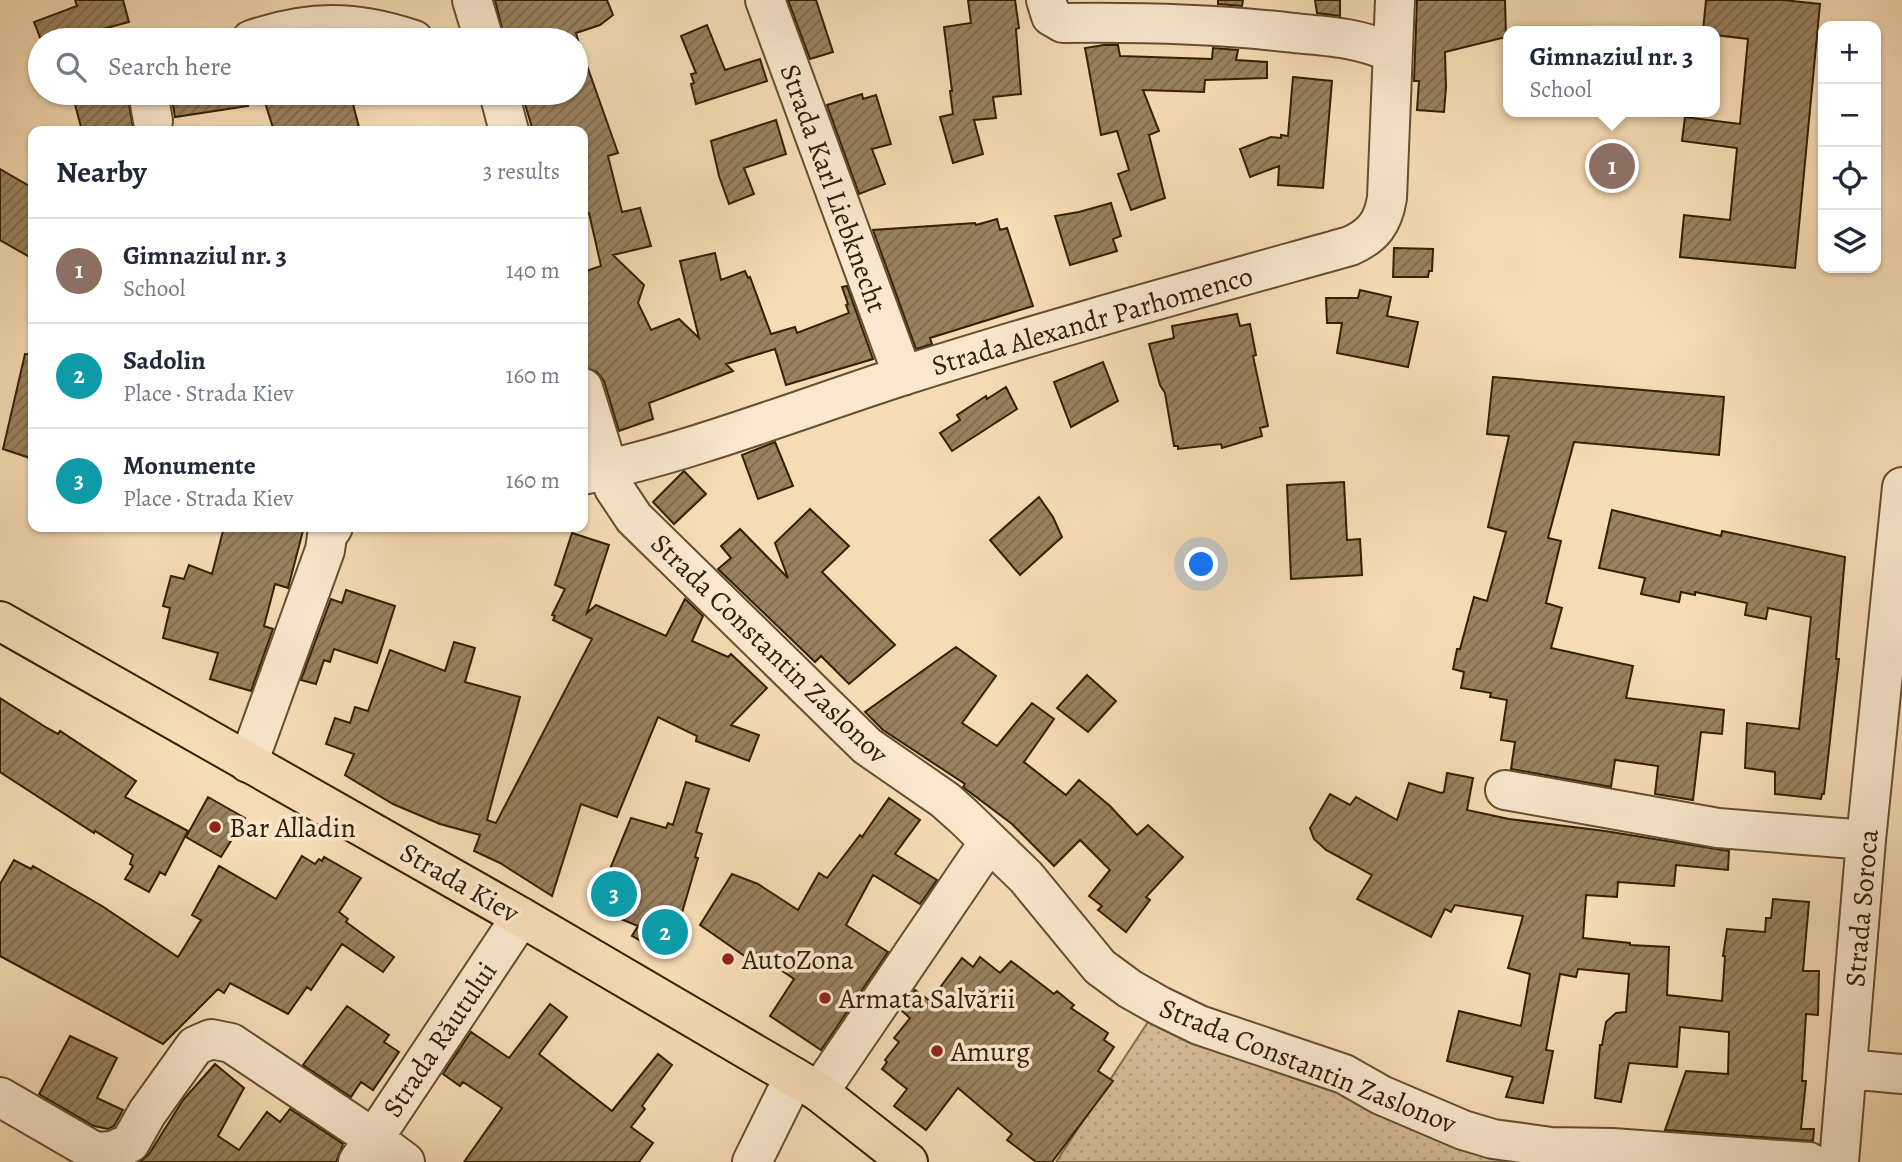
<!DOCTYPE html>
<meta charset="utf-8">
<style>
:root{--surface:#fff;--page:#f6f6f7;--text:#1f2937;--muted:#747a83;--line:#e0e1e3;--accent:#8f2418}
body{margin:0;font-family:Alegreya,serif;background:var(--page);color:var(--text)}
.controls{position:absolute;right:21px;top:21px;display:grid;overflow:hidden;border-radius:14px;box-shadow:0 2px 5px #0004}
.controls button{width:63px;height:63px;display:grid;place-items:center;padding:0;border:0;border-bottom:2px solid var(--line);background:var(--surface);color:var(--text);font:35px sans-serif}
.you{position:absolute;left:1202px;top:565px;width:24px;height:24px;margin:-18px;border:5px solid #fff;border-radius:50%;background:#1a73e8;box-shadow:0 0 0 10px #1a73e833}
.badge{display:grid;place-items:center;width:46px;height:46px;border-radius:50%;background:var(--accent);color:#fff;font-size:23px;font-weight:700}
.pin{position:absolute;translate:-50% -50%;border:4px solid #fff;box-shadow:0 2px 7px #0006}
.popup{position:absolute;left:1503px;top:26px;width:217px;height:91px;box-sizing:border-box;display:grid;place-content:center;border-radius:14px;background:var(--surface);filter:drop-shadow(0 2px 5px #0005);font-size:23px;white-space:nowrap;color:var(--muted)}
.popup b{font-size:26px;color:var(--text)}
.popup::after{content:'';position:absolute;left:50%;top:100%;margin-left:-14px;border:14px solid transparent;border-top-color:var(--surface)}
.list{margin:0;padding:0;list-style:none}
h2{display:flex;justify-content:space-between;align-items:center;height:91px;margin:0;padding:0 28px;font-size:30px}
h2 small{font-size:23px;font-weight:400;color:var(--muted)}
.list li{display:grid;grid-template-columns:46px 1fr auto;gap:21px;align-items:center;box-sizing:border-box;height:105px;padding:0 28px;border-top:2px solid var(--line)}
.list b{display:block;font-size:26px;white-space:nowrap}
.list p{margin:0;font-size:23px;white-space:nowrap;color:var(--muted)}
.list em{font-size:23px;font-style:normal;color:var(--muted)}
.icon{flex:none;width:38px;height:38px;fill:none;stroke:currentColor;stroke-width:2;stroke-linecap:round;stroke-linejoin:round}
.map{position:relative;flex:none;width:1902px;height:1162px;overflow:hidden}
.search{position:absolute;background:var(--surface);box-shadow:0 2px 5px #0004;left:28px;top:28px;width:560px;height:77px;display:flex;align-items:center;gap:18px;box-sizing:border-box;padding:0 24px;border-radius:38px;color:var(--muted);font-size:26px}
.panel{position:absolute;background:var(--surface);box-shadow:0 2px 5px #0004;left:28px;top:126px;width:560px;height:406px;border-radius:14px}
.map>svg:first-child{display:block}
.grass{fill:url(#grass-dots);stroke:#846e4c;stroke-width:2}
.building{fill:url(#building-hatch);stroke:#342002;stroke-width:2}
.lines{fill:none;stroke-linecap:round;stroke-linejoin:round}
.minor-casing{stroke:#644f2f;stroke-width:42}
.major-casing{stroke:#342002;stroke-width:42}
.minor{stroke:#f9e8cf;stroke-width:38}
.major{stroke:#f6dcb5;stroke-width:38}
.poi-dot{fill:#8f2418;stroke:#f9e8cf;stroke-width:2.5}
.labels{text-anchor:middle;stroke-width:7;stroke-linejoin:round;paint-order:stroke}
.street-label{font-size:28px;fill:#342002;stroke:#f9e8cf}
.poi-label{font-size:28px;fill:#342002;stroke:#f9e8cf;text-anchor:start}
</style>
<div class="map">
<svg width="1902" height="1162" viewBox="0 0 1902 1162">
<defs>
<pattern id="grass-dots" width="8" height="8" patternUnits="userSpaceOnUse" patternTransform="scale(1.75)"><rect width="8" height="8" fill="#d5bc97"/><path d="M2 2h.1M6 6h.1" fill="none" stroke="#b7a180" stroke-width="1.8" stroke-linecap="round"/></pattern>
<pattern id="building-hatch" width="6" height="6" patternUnits="userSpaceOnUse" patternTransform="scale(1.75)"><rect width="6" height="6" fill="#99825f"/><path d="M-1 1l2-2M0 6l6-6M5 7l2-2" fill="none" stroke="#7e6a4c"/></pattern>
</defs>
<rect width="100%" height="100%" fill="#f6dcb5"/>
<filter id="stains"><feTurbulence type="fractalNoise" baseFrequency=".00286" numOctaves="4"/><feColorMatrix values="0 0 0 0 .2 0 0 0 0 .09 0 0 0 0 .02 0 0 0 .5 -.17"/></filter>
<radialGradient id="worn" r=".72"><stop offset=".6" stop-color="#630" stop-opacity="0"/><stop offset="1" stop-color="#630" stop-opacity=".3"/></radialGradient>
<path class="grass" d="M1148 1022 1535 1162H1056Z"/>
<path class="building" d="M75 0H123L129 22 83 34 85 40H41L34 22 77 6Z
M495 0H607L613 15 600 25 576 33 578 40H505Z
M788 0H816L833 52 810 59Z
M968 0H1015L1019 28 1016 29 1021 94 993 97 996 118 974 120 983 154 953 163 940 117 953 114 950 91H952L944 27 971 23Z
M1218 0H1243L1242 6 1218 4Z
M1315 0H1340V16L1317 13Z
M1417 0H1505L1506 37 1445 52 1446 87 1444 112 1417 110 1419 81H1414Z
M1706 0H1783L1820 4 1795 268 1680 257 1684 215 1730 220 1737 148 1682 141 1685 117 1740 124 1748 39 1715 35V31H1703Z
M707 25 725 70 760 59 767 81 696 104 691 84 694 83 691 74 696 73 681 36Z
M1104 45H1118L1120 56 1212 59 1213 48 1238 50 1236 60 1267 62V78L1205 80 1204 92 1143 90 1159 131 1149 135 1165 198 1131 210 1118 174 1129 170 1117 131 1101 135 1085 48Z
M580 46 618 153 608 156 622 212 640 208 651 246 613 255 644 285 638 303 651 330 679 319 699 338 680 261 715 253 721 280 745 271 748 278 750 277 771 334 795 327 797 333 849 313 846 305 848 304 842 287 847 286 873 359 786 385 775 349 726 364 733 371 649 403 653 419 619 431 604 381 597 372 584 367 583 363V272L601 266 589 213 587 214 583 199V131H533L525 104 528 103 526 99 545 93H576V47Z
M1293 77 1332 81 1323 188 1278 185 1279 166 1250 177 1240 149 1271 137 1281 138V135L1288 136Z
M72 93H127L133 128 131 131H82Z
M171 93H247L248 106 175 117Z
M262 93H350L360 131H274Z
M862 94 863 99 876 95 891 144 872 149 885 184 859 194 827 105Z
M776 120 786 154 744 168 754 194 729 204 719 176 711 141Z
M0 169 33 188V259L0 240Z
M1111 203 1121 236 1113 239 1117 251 1070 265 1055 216 1079 212Z
M997 219 1000 230 1007 228 1033 306 930 338 932 344 916 349 873 230 975 223 976 225Z
M1394 248 1433 249 1432 271H1429L1428 277H1393Z
M1360 290 1391 297 1387 316 1418 322 1408 367 1337 353 1342 323H1327L1326 298H1358Z
M1237 314 1240 326 1250 324 1256 355 1253 356 1268 426 1260 428 1262 436 1222 448 1221 444 1178 449V446H1174L1165 393 1160 385 1149 344 1174 338 1172 326Z
M25 354 33 355V459L3 449Z
M1103 362 1118 401 1071 427 1054 382Z
M1493 377 1724 397 1719 455 1574 442 1548 538 1561 541 1546 603 1562 608 1551 648 1633 666 1626 698 1724 710 1722 734 1701 732 1693 800 1655 794 1658 766 1615 760 1611 787 1511 769 1515 742 1501 740 1507 700 1490 697 1491 693 1461 688 1464 672 1453 669 1457 649H1460L1474 597 1487 601 1506 532 1488 527 1509 436 1487 434Z
M1006 387 1017 409 952 451 940 433 960 420 957 415 986 396 987 399Z
M775 442 793 486 758 499 742 455Z
M684 471 706 494 674 524 653 502Z
M1344 482 1347 540 1360 539 1362 575 1291 579 1287 485Z
M1039 497 1053 517 1062 537 1020 575 990 540Z
M810 509 849 546 822 572 895 645 849 684 821 656 815 662 718 569 731 558 721 546 740 529 788 578 775 543Z
M1612 510 1721 536 1722 531 1845 557 1836 659H1839L1824 794H1822L1821 799 1775 794V772L1745 768 1747 723 1799 729 1811 617 1768 608 1766 619 1745 615 1747 603 1695 592V595L1681 592 1679 602 1641 594 1645 578 1599 568Z
M224 527H304L288 588 275 584 264 626 273 629 251 691 210 679 218 653 163 638 170 608 163 606 171 576 184 579 189 565 212 574Z
M572 533 609 545 587 613 596 605 666 636 685 599 703 616 692 641 728 657 731 654 767 688 731 725 759 735 749 761 696 741 697 736 658 717 617 817 581 804 552 896 500 863 474 851 480 835 440 824 393 804 345 775 354 754 326 744 335 718 350 723 355 707 368 711 390 650 445 671 454 642 475 648 465 682 520 697 487 820 496 823 592 639 553 620 555 616 552 615 565 589 555 585Z
M346 590 395 606 377 663 334 649 330 662 324 660 316 684 301 680 331 599 342 603Z
M956 647 996 676 962 723 997 746 1032 703 1054 719 1024 762 1066 795 1079 780 1110 806 1137 835 1148 825 1183 857 1146 897 1150 900 1126 932 1098 910 1102 906 1089 896 1110 870 1080 840 1054 866 1012 824 963 787 965 784 883 730 865 712Z
M1087 675 1116 701 1088 732 1057 708Z
M0 698 47 728 58 734 60 731 136 781 125 797 188 831 165 875 160 872 149 892 125 879 133 866 130 864 133 855 95 831 94 833 0 772Z
M1447 773 1473 778 1467 810 1509 819 1605 831 1729 851 1728 870 1676 865 1674 886 1618 882 1617 897 1586 895 1583 938 1630 943V945L1669 947 1667 995 1722 1001 1725 956H1723L1727 929 1765 932 1766 918H1771L1773 899 1809 902 1803 971H1819L1818 1015 1806 1014 1802 1081H1806L1801 1129H1814L1813 1141 1665 1130 1686 1071 1728 1074 1729 1032 1680 1027 1677 1067 1629 1063 1621 1102 1595 1098 1600 1045H1602L1606 1022 1616 1013 1626 1012 1629 974 1578 969 1576 977 1560 974 1546 1050 1553 1051 1543 1103 1506 1097 1513 1077 1447 1061 1459 1011 1521 1026 1530 974 1508 968 1523 916 1455 905 1451 912 1445 909 1431 937 1357 899 1372 875 1326 850 1314 839 1310 828 1330 794 1350 805 1356 797 1397 820 1409 783 1441 793 1444 792Z
M686 782 709 789 696 832 702 834 695 857 698 858 669 957 632 936 638 926 594 908 631 818 666 828 668 823 673 825Z
M208 797 245 818 221 857 186 837Z
M889 798 920 820 895 854 937 880 920 904 873 875 846 925 888 952 821 1050 770 1016 794 979 754 952 749 959 700 925 732 874 758 884 798 910 819 873 827 878 860 835 862 837Z
M302 856 315 864 319 859 322 861 324 857 361 878 339 912 348 919 346 922 394 957 383 972 342 944 311 990 307 987 288 1014 230 983 224 993 218 989 163 1044 0 956V884L14 860 31 869 33 866 102 906 178 957 201 920 192 915 219 866 276 899Z
M980 957 1000 973 1011 961 1054 994 1057 991 1074 1005 1071 1008 1108 1033 1104 1040 1114 1047 1098 1071 1113 1081 1052 1162H1036L1007 1140 1012 1134 958 1088 926 1130 894 1106 907 1089 882 1069 887 1062 885 1060 899 1042 894 1038 910 1018 901 1010 915 990 930 1001 962 958 973 967Z
M550 1004 567 1017 539 1054 612 1111 658 1054 672 1065 642 1106 645 1109 631 1127 653 1143 639 1162H464L502 1108 463 1082 460 1086 443 1074 471 1032 509 1058Z
M347 1006 389 1035 384 1042 399 1052 373 1090 361 1082 351 1097 303 1065Z
M70 1036 117 1058 97 1098 123 1110 114 1126 108 1129 94 1126 39 1094Z
M215 1064 244 1088 218 1136 239 1150 267 1112 280 1122 290 1109 343 1144 336 1162H140L149 1154 183 1100Z"/>
<g class="lines">
<g class="minor-casing">
<path id="minor" d="M472 0 484 40
M765 0 903 376
M1046 0 1051 16 1063 23C1139 22 1218 24 1294 33 1328 36 1361 38 1392 53
M251 40C309 20 355 20 414 40
M148 93 153 121
M499 93 509 131
M583 388 614 488 634 518 867 746 945 800 964 817 1026 877 1100 967 1130 989 1160 1006 1199 1025 1344 1074 1381 1095 1463 1130 1493 1139 1551 1147 1612 1148 1809 1162
M583 475C691 452 797 410 902 376 1050 329 1200 288 1350 246 1373 236 1383 223 1387 198L1395 0
M248 763 325 550 327 536 333 527
M1505 790 1718 828 1866 840
M1848 1069 1902 1074
M819 1092 989 842
M0 1097 95 1152 113 1151 130 1143 147 1113 195 1046 211 1039 231 1043 373 1138 405 1162
M358 1162 521 917
M752 1162 794 1077
M1839 1162 1866 840 1902 487"/>
</g>
<g class="major-casing">
<path id="major" d="M0 621 521 917 794 1077 819 1092 908 1162"/>
</g>
<use href="#minor" class="minor"/>
<use href="#major" class="major"/>
</g>
<g class="poi-dot">
<circle cx="215" cy="827" r="7"/>
<circle cx="728" cy="959" r="7"/>
<circle cx="825" cy="998" r="7"/>
<circle cx="937" cy="1051" r="7"/>
</g>
<g class="labels">
<g class="street-label">
<text transform="translate(834 188) rotate(70)" y="10">Strada Karl Liebknecht</text>
<text transform="translate(1092 320) rotate(-16)" y="10">Strada Alexandr Parhomenco</text>
<text transform="translate(770 648) rotate(44)" y="10">Strada Constantin Zaslonov</text>
<text transform="translate(460 882) rotate(30)" y="10">Strada Kiev</text>
<text transform="translate(1861 908) rotate(-85)" y="10">Strada Soroca</text>
<text transform="translate(439 1039) rotate(-56)" y="10">Strada Răutului</text>
<text transform="translate(1308 1065) rotate(22)" y="10">Strada Constantin Zaslonov</text>
</g>
<g class="poi-label">
<text x="229" y="837">Bar Alladin</text>
<text x="742" y="969">AutoZona</text>
<text x="839" y="1008">Armata Salvării</text>
<text x="951" y="1061">Amurg</text>
</g>
</g>
<rect width="100%" height="100%" filter="url(#stains)"/>
<rect width="100%" height="100%" fill="url(#worn)"/>
</svg>
<div class="controls">
<button>+</button>
<button>−</button>
<button><svg class="icon" aria-label="locate" viewBox="0 0 24 24"><circle cx="12" cy="12" r="6"/><path d="M12 2v4M12 18v4M2 12h4M18 12h4"/></svg></button>
<button><svg class="icon" aria-label="layers" viewBox="0 0 24 24"><path d="M12 4l9 5-9 5-9-5zM3 14l9 5 9-5"/></svg></button>
</div>
<div class="you"></div>
<div class="pin badge" style="left:1612px;top:166px;background:#8d6e63">1</div>
<div class="popup"><b>Gimnaziul nr. 3</b>School</div>
<div class="pin badge" style="left:665px;top:932px;background:#0f9aa8">2</div>
<div class="pin badge" style="left:614px;top:894px;background:#0f9aa8">3</div>
<div class="search"><svg class="icon" aria-label="search" viewBox="0 0 24 24"><circle cx="10" cy="10" r="6"/><path d="M15 15l6 6"/></svg>Search here</div>
<section class="panel">
<h2>Nearby<small>3 results</small></h2>
<ul class="list">
<li><span class="badge" style="background:#8d6e63">1</span><div><b>Gimnaziul nr. 3</b><p>School</p></div><em>140 m</em></li>
<li><span class="badge" style="background:#0f9aa8">2</span><div><b>Sadolin</b><p>Place · Strada Kiev</p></div><em>160 m</em></li>
<li><span class="badge" style="background:#0f9aa8">3</span><div><b>Monumente</b><p>Place · Strada Kiev</p></div><em>160 m</em></li>
</ul>
</section>
</div>
